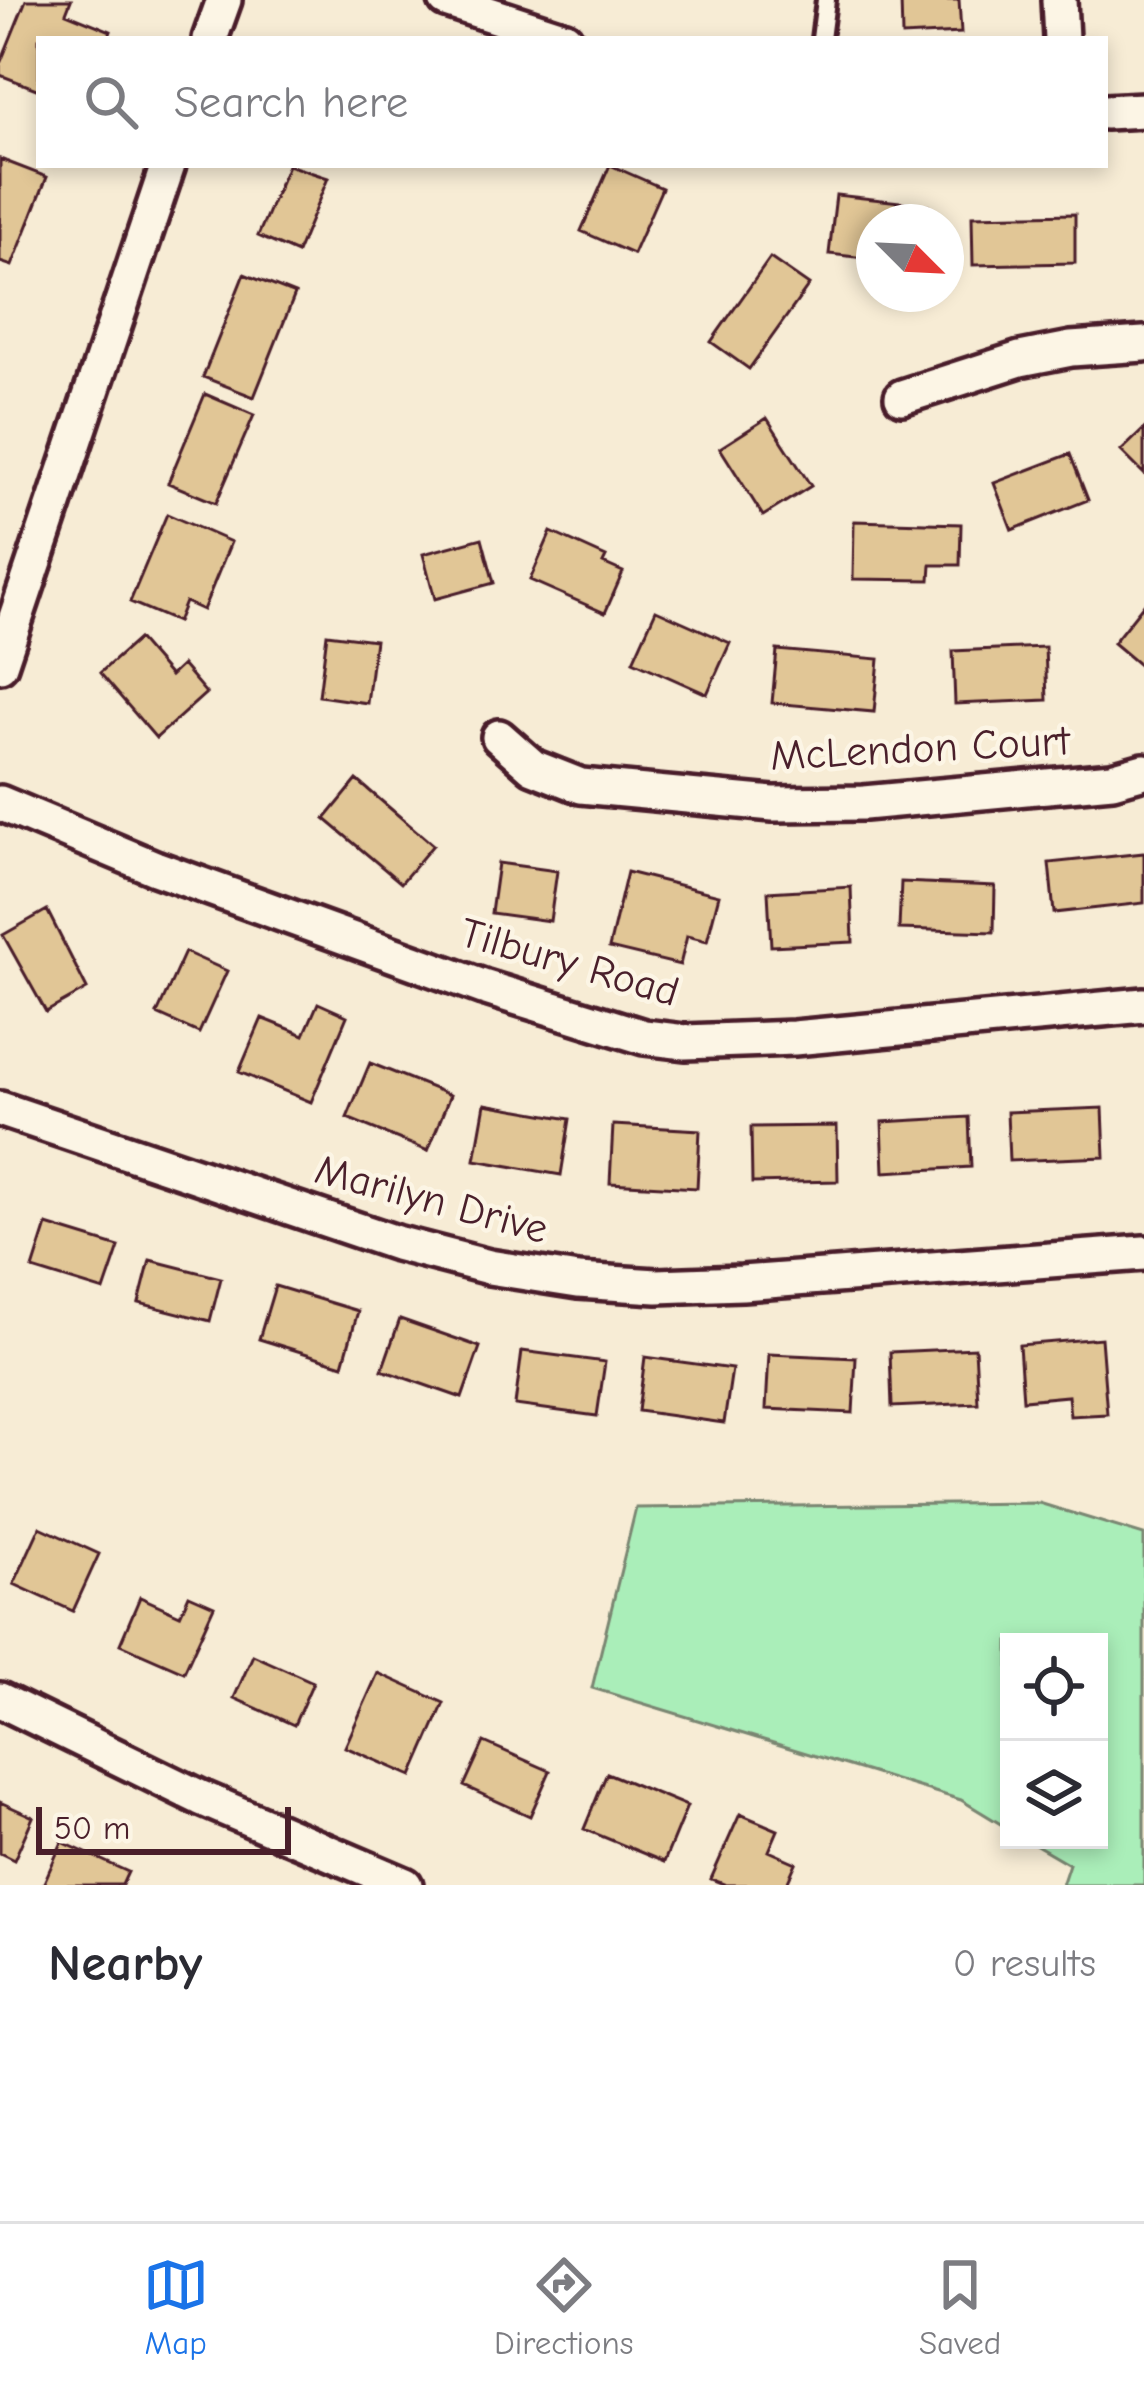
<!DOCTYPE html>
<style>
:root{--surface:#fff;--page:#f2f2f3;--text:#2b2b33;--muted:#7c7c81;--line:#e1e1e2;--accent:#1a73e8}
body{margin:0;font-family:"Comic Neue",sans-serif;background:var(--page);color:var(--text)}
.controls{position:absolute;right:36px;bottom:36px;display:grid;overflow:hidden;border-radius:0px;box-shadow:0 6px 18px #0003}
.controls button{width:108px;height:108px;display:grid;place-items:center;padding:0;border:0;border-bottom:3px solid var(--line);background:var(--surface);color:var(--text);font:60px sans-serif}
.compass{position:absolute;left:856px;top:204px;width:108px;height:108px;border-radius:50%;background:var(--surface);box-shadow:0 6px 18px #0003;rotate:114deg}
.scale{position:absolute;left:36px;bottom:30px;width:255px;box-sizing:border-box;padding-left:12px;border:6px solid #4a1f2b;border-top:0;font-size:33px;line-height:42px;white-space:nowrap;color:#4a1f2b;-webkit-text-stroke:9px #fcf5e5;paint-order:stroke}
.list{margin:0;padding:0;list-style:none}
h2{display:flex;justify-content:space-between;align-items:center;height:156px;margin:0;padding:0 48px;font-size:51px}
h2 small{font-size:39px;font-weight:400;color:var(--muted)}
.icon{flex:none;width:66px;height:66px;fill:none;stroke:currentColor;stroke-width:2;stroke-linecap:round;stroke-linejoin:round}
.map{position:relative;flex:none;width:1144px;height:1885px;overflow:hidden}
.search{position:absolute;background:var(--surface);box-shadow:0 6px 18px #0003;left:36px;right:36px;top:36px;height:132px;display:flex;align-items:center;gap:30px;box-sizing:border-box;padding:0 42px;border-radius:0px;color:var(--muted);font-size:45px}
.sheet{height:336px;background:var(--surface)}
nav{display:flex;justify-content:space-around;align-items:center;box-sizing:border-box;height:168px;border-top:3px solid var(--line);background:var(--surface);font-size:33px;color:var(--muted)}
nav a{display:grid;justify-items:center;gap:6px}
nav .on{color:var(--accent)}
.map>svg:first-child{display:block}
.green{fill:#aaeeb9;stroke:#7a8672;stroke-width:3}
.building{fill:#e1c696;stroke:#4a1f2b;stroke-width:3}
.lines{fill:none;stroke-linecap:round;stroke-linejoin:round}
.lane-casing{stroke:#4a1f2b;stroke-width:26}
.street-casing{stroke:#4a1f2b;stroke-width:42}
.lane{stroke:#fcf5e5;stroke-width:16}
.street{stroke:#fcf5e5;stroke-width:33}
.labels{text-anchor:middle;stroke-width:9;stroke-linejoin:round;paint-order:stroke}
.street-label{font-size:42px;fill:#4a1f2b;stroke:#fcf5e5}
</style>
<div class="map">
<svg width="1144" height="1885" viewBox="0 0 1144 1885">
<rect width="100%" height="100%" fill="#f7ecd5"/>
<filter id="ink" filterUnits="userSpaceOnUse"><feTurbulence type="fractalNoise" baseFrequency=".00833" numOctaves="2"/><feDisplacementMap in="SourceGraphic" scale="24" xChannelSelector="R" yChannelSelector="G"/><feConvolveMatrix kernelMatrix="1 2 1 2 8 2 1 2 1" color-interpolation-filters="sRGB"/></filter>
<g filter="url(#ink)">
<path class="green" d="M1039 1503 1144 1535V1885H1062L1069 1864 1028 1840H1099V1642H1009V1829L961 1800 592 1688 636 1508Z"/>
<path class="building" d="M26 0H71L66 13 111 31 108 39H39V90L0 75V64Z
M901 0H959L961 33 902 36Z
M0 159 47 177 12 266 0 262Z
M288 165 328 178 297 253 258 236Z
M610 165 662 188 633 254 581 231Z
M836 195 928 205 926 222H874V259L829 254Z
M1075 214V263L973 265 972 216Z
M770 258 809 285 749 369 711 342Z
M244 274 295 294 254 397 203 377Z
M205 394 254 415 216 503 168 483Z
M767 418 811 486 763 516 720 448Z
M1144 429V474L1121 451Z
M1070 454 1088 500 1012 530 994 483Z
M167 514 231 542 203 610 185 602 177 622 130 602Z
M854 521 961 524 960 565H931L930 580 853 579Z
M551 532 606 557 603 563 623 572 605 613 530 580Z
M482 538 494 583 435 599 423 554Z
M1144 604V669L1113 643Z
M656 610 730 643 707 694 633 661Z
M327 634 375 640 367 703 319 696Z
M138 639 170 676 182 665 206 693 156 738 100 673Z
M1045 647 1047 700 955 704 953 651Z
M777 650 879 659 874 712 772 703Z
M357 780 433 845 401 883 325 819Z
M1144 853V903L1054 913 1049 863Z
M498 863 557 871 550 921 491 913Z
M627 872 719 895 707 941 687 936 680 965 609 948Z
M901 882 995 886 994 932 899 929Z
M851 887 853 942 771 946 768 892Z
M47 910 87 989 46 1012 3 935Z
M185 952 227 971 199 1033 157 1014Z
M318 1003 347 1016 311 1102 239 1072 262 1018 304 1035Z
M370 1063 450 1095 428 1151 347 1118Z
M485 1104 570 1119 561 1175 475 1160Z
M1103 1108 1105 1157 1009 1161 1007 1112Z
M969 1117 971 1167 884 1172 882 1122Z
M613 1125 700 1130 697 1188 610 1183Z
M837 1126 838 1181 752 1183 751 1127Z
M47 1225 119 1247 104 1291 33 1269Z
M150 1260 221 1278 210 1321 139 1303Z
M275 1286 358 1311 343 1365 259 1339Z
M400 1319 480 1347 462 1398 382 1370Z
M1101 1338 1107 1414 1070 1416 1068 1396 1023 1400 1019 1345Z
M975 1348 978 1403 892 1407 890 1352Z
M522 1351 605 1362 597 1416 515 1405Z
M769 1354 856 1358 853 1413 766 1409Z
M645 1357 732 1369 724 1423 638 1411Z
M40 1527 99 1554 73 1611 14 1584Z
M189 1595 214 1606 184 1672 120 1644 140 1597 180 1615Z
M253 1655 313 1682 294 1725 234 1698Z
M378 1673 444 1703 412 1776 345 1747Z
M484 1742 550 1771 530 1816 464 1786Z
M607 1773 687 1806 664 1862 584 1829Z
M0 1802 33 1817 14 1860 0 1853Z
M740 1814 778 1830 769 1851 796 1863 786 1885H726L711 1879Z
M62 1842 128 1872 122 1885H43Z"/>
<g class="lines">
<g class="lane-casing">
<path id="lane" d="M821 39 826 0"/>
</g>
<g class="street-casing">
<path id="street" d="M446 0 565 39
M1059 0 1061 39
M210 39 224 0
M1105 112 1144 110
M902 397 1020 359 1071 349 1144 344
M0 665 168 165
M499 737 533 767 581 786 773 804 864 803 1112 780 1144 771
M0 803 155 868 483 987 644 1037 685 1042 794 1038 1144 1005
M0 1109 396 1243 489 1267 578 1281 657 1286 742 1283 1144 1253
M0 1700 201 1798 405 1885"/>
</g>
<use href="#lane" class="lane"/>
<use href="#street" class="street"/>
</g>
</g>
<g class="labels">
<g class="street-label">
<text transform="translate(920 747) rotate(-3)" y="15">McLendon Court</text>
<text transform="translate(570 961) rotate(16)" y="15">Tilbury Road</text>
<text transform="translate(432 1198) rotate(15)" y="15">Marilyn Drive</text>
</g>
</g>
</svg>
<div class="controls">
<button><svg class="icon" aria-label="locate" viewBox="0 0 24 24"><circle cx="12" cy="12" r="6"/><path d="M12 2v4M12 18v4M2 12h4M18 12h4"/></svg></button>
<button><svg class="icon" aria-label="layers" viewBox="0 0 24 24"><path d="M12 4l9 5-9 5-9-5zM3 14l9 5 9-5"/></svg></button>
</div>
<svg class="compass" viewBox="-18 -18 36 36"><path d="M0-13l5 13h-10z" fill="#e53935"/><path d="M0 13l5-13h-10z" fill="#7c7c81"/></svg>
<div class="scale">50 m</div>
<div class="search"><svg class="icon" aria-label="search" viewBox="0 0 24 24"><circle cx="10" cy="10" r="6"/><path d="M15 15l6 6"/></svg>Search here</div>
</div>
<section class="sheet">
<h2>Nearby<small>0 results</small></h2>
<ul class="list">
</ul>
</section>
<nav>
<a class="on"><svg class="icon" aria-label="map" viewBox="0 0 24 24"><path d="M3 6l6-2 6 2 6-2v14l-6 2-6-2-6 2zM9 4v14M15 6v14"/></svg>Map</a>
<a><svg class="icon" aria-label="directions" viewBox="0 0 24 24"><path d="M12 3l9 9-9 9-9-9zM9 14v-3h6M13 9l2 2-2 2"/></svg>Directions</a>
<a><svg class="icon" aria-label="saved" viewBox="0 0 24 24"><path d="M7 4h10v16l-5-4-5 4z"/></svg>Saved</a>
</nav>
